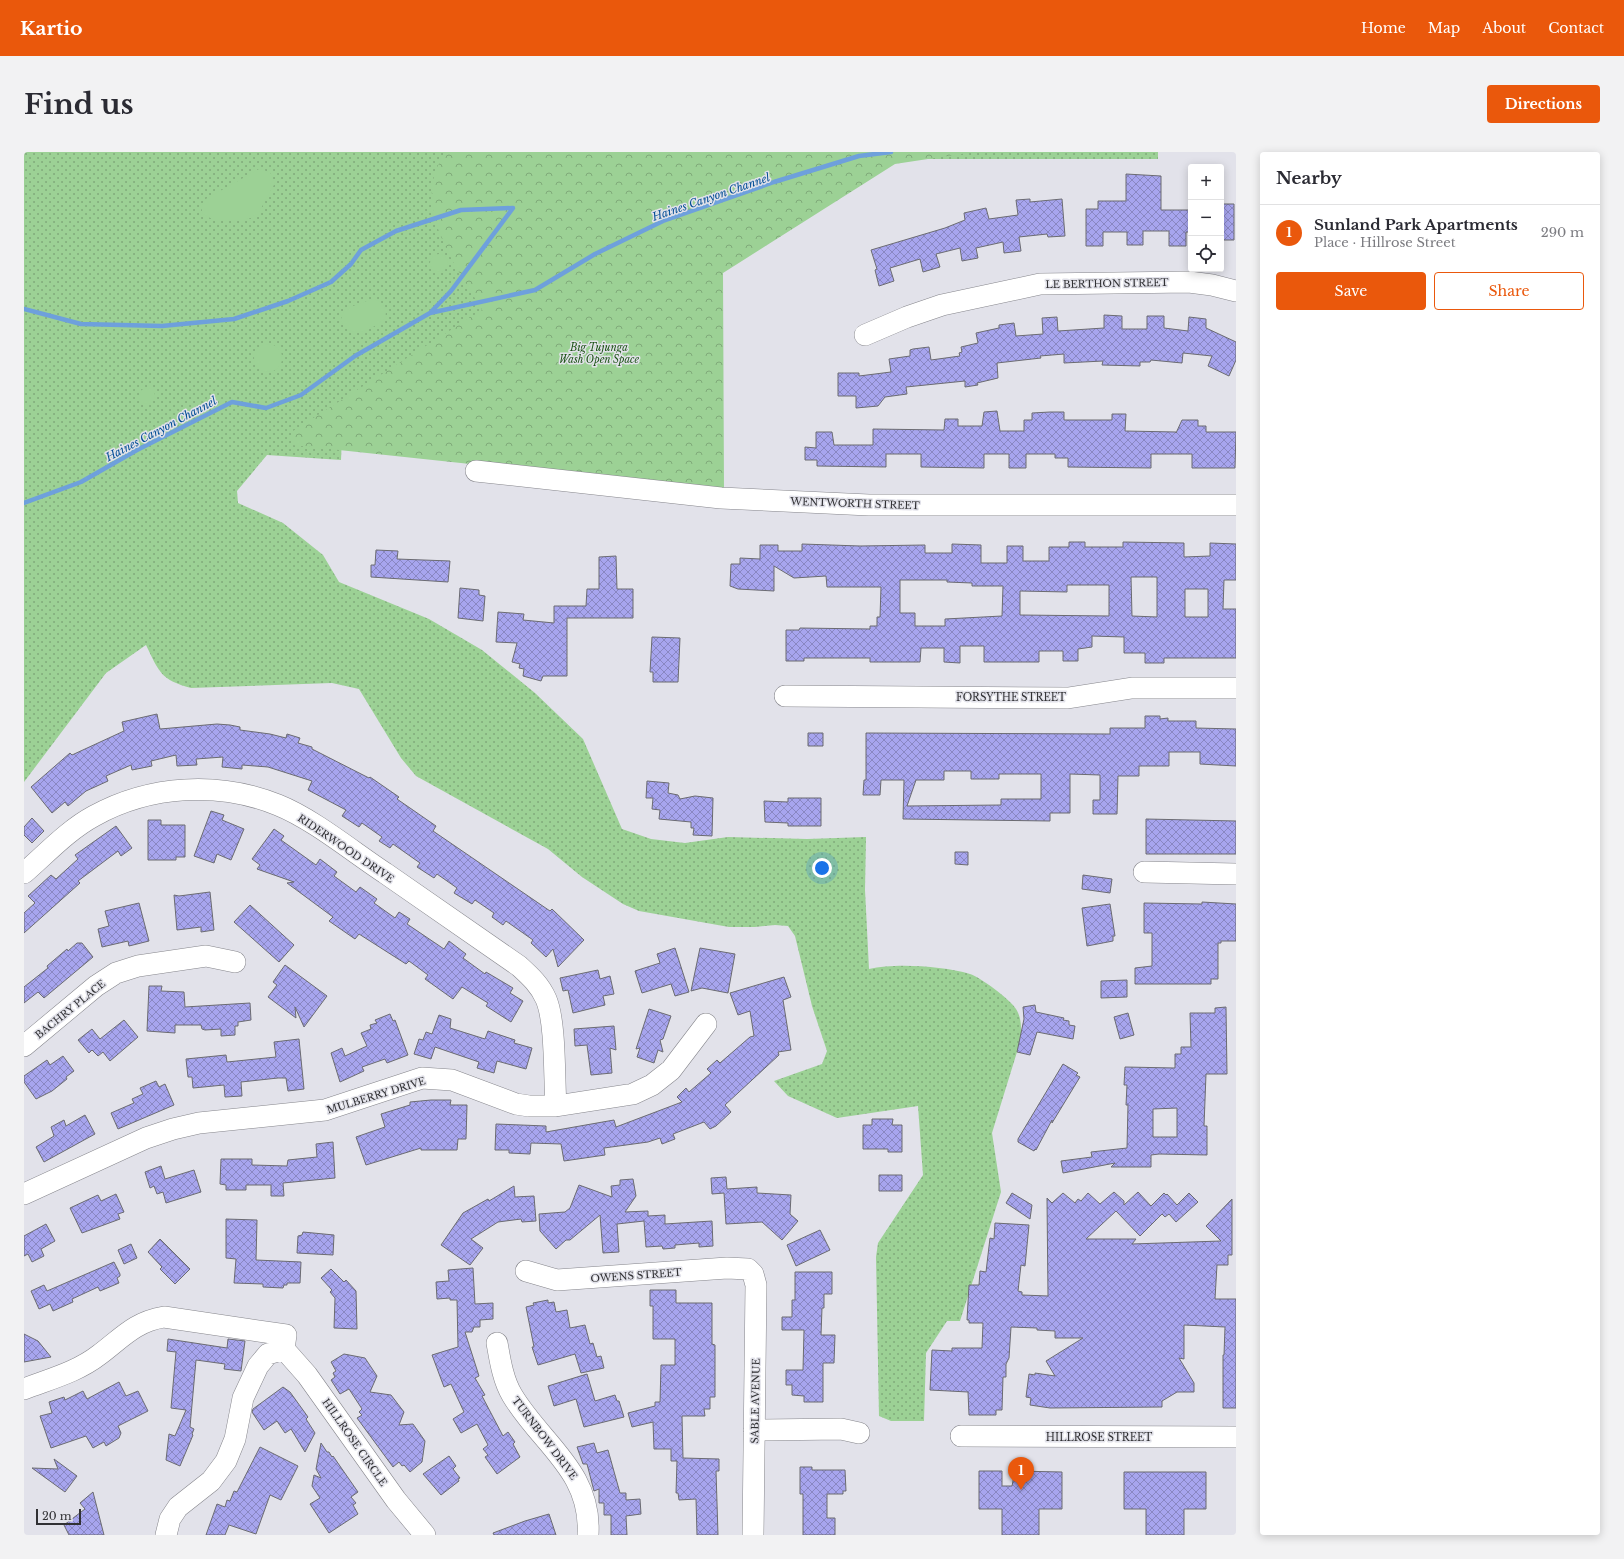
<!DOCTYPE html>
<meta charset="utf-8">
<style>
:root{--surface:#fff;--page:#f2f2f3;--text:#2b2b33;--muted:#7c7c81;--line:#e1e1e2;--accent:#ea580c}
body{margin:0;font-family:"Libre Baskerville",serif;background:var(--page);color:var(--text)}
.controls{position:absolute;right:12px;top:12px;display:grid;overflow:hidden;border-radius:4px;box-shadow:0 2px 10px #0003}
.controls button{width:36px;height:36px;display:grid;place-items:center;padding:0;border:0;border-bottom:1px solid var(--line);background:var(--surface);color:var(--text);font:20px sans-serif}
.scale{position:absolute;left:12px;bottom:10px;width:45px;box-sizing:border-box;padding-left:4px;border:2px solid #313134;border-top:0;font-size:11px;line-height:14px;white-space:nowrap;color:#313134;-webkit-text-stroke:3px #e2e2ea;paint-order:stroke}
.you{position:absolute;left:798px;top:716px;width:14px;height:14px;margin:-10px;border:3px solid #fff;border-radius:50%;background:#1a73e8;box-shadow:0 0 0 6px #1a73e833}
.badge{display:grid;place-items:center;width:26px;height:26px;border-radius:50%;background:var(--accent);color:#fff;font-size:13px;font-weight:700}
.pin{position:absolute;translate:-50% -33px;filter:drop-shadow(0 1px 2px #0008)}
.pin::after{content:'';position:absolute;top:21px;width:14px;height:12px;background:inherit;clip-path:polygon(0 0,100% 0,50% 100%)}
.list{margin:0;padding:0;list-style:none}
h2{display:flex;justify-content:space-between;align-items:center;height:52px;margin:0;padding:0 16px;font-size:17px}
h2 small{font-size:13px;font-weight:400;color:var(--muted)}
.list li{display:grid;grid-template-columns:26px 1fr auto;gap:12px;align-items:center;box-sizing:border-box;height:56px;padding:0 16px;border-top:1px solid var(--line)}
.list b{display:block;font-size:15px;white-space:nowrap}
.list p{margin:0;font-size:13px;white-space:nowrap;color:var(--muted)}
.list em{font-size:13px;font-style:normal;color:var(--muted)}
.actions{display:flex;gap:8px;padding:12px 16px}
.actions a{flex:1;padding:9px 0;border:1px solid var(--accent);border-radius:4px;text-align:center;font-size:14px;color:var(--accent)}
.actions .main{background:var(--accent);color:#fff}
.icon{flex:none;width:22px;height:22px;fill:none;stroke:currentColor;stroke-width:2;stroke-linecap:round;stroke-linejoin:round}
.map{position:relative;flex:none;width:1212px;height:1383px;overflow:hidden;border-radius:4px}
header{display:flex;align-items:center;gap:24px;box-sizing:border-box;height:56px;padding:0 20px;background:var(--accent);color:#fff}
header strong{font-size:19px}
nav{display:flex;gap:22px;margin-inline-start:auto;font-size:14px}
.intro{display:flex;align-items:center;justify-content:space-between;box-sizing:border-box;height:96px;padding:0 24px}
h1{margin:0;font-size:28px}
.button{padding:10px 18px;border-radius:4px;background:var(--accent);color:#fff;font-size:14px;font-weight:700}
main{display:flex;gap:24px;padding:0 24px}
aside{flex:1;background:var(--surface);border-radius:4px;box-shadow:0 2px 10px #0003}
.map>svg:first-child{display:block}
.grass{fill:url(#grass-dots)}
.park{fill:url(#park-crowns)}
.pitch{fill:#9cd195}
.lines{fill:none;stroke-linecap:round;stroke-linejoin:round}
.stream{stroke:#6ea0dc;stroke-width:4.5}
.building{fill:url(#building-cross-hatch);stroke:#6b6b71;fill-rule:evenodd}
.minor-casing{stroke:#85858b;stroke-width:22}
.minor{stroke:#fff;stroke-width:21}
.labels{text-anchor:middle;stroke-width:3;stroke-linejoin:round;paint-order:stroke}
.street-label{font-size:10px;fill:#313134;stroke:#e2e2ea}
.park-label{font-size:10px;font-style:italic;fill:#1c5316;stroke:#e2e2ea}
.water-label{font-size:11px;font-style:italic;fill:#014d95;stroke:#e2e2ea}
</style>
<header>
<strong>Kartio</strong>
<nav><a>Home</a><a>Map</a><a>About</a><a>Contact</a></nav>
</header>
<div class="intro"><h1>Find us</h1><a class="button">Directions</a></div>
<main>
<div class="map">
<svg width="1212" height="1383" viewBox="0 0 1212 1383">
<defs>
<pattern id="grass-dots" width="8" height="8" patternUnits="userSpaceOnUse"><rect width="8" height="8" fill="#9cd195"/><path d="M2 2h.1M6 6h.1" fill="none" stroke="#80aa7a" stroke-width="1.8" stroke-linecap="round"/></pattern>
<pattern id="park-crowns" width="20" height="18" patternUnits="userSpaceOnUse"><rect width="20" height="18" fill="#9cd195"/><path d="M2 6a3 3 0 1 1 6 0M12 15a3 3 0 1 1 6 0" fill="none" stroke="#80aa7a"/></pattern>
<pattern id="building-cross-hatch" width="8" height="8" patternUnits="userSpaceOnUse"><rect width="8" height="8" fill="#a7a5ee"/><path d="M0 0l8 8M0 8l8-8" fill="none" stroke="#8987c2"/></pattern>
</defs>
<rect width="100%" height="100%" fill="#e2e2ea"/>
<path class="grass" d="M0 0H1134V7H866L318 285 317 308 243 303 213 339 214 351 259 371 299 403 315 430 405 467 458 498 511 541 559 587 598 677 627 687 661 691 704 685 783 687 842 685 841 738 845 817C872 811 918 814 946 822 956 825 987 848 992 857 998 866 997 877 997 887L968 981 977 1040 936 1169H923L902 1201 900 1269H867L855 1264 852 1105 854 1091 899 1023 894 954 813 966 764 944 750 929 798 912 803 899 788 854 771 784 764 774 751 773 731 775H705L615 759 599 752 558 725 524 697 392 624 377 606 335 537 308 531 167 536C137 528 135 520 122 493L82 521 0 630Z"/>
<path class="park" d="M422 0H950L871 12 699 121 700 339 268 293 269 279 458 158C431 112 384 52 422 0Z"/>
<path class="pitch" d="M235 17 246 20 251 31 235 60 227 66 222 67H188L179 62 177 55 180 48Z
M406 111a9 9 0 1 1 18 0a9 9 0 1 1-18 0Z
M348 147C358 148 364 156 361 166 349 178 323 190 317 167L321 157Z
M230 206a14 14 0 1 1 28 0a14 14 0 1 1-28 0Z
M115 244a8 8 0 1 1 16 0a8 8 0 1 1-16 0Z"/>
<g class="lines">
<path class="stream" d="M0 157 57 172 138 174 210 167 264 149 307 130 327 112 337 98 372 79 437 58 489 56 427 139 406 161
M0 351 57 330 113 298 208 250 242 256 277 243 331 204 406 161 511 138 571 102 639 69 750 30 835 4 867 0"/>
</g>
<path class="building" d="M1102 22 1137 24V58H1167V80H1162V94H1145V79H1119V93H1103V80H1079V94H1062V57H1074V49H1102Z
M1006 47V50L1038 47 1041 84 1024 85 1023 82 995 85 997 99 980 101 979 90 952 96 954 106 938 109 936 96 912 102 916 115 899 120 896 107 866 116 870 129 855 134 851 118 853 117 847 98 921 76 941 68 940 61 962 56 965 67 994 63 992 48Z
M1197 52H1210V88H1197Z
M1080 163 1098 164V177H1123V164H1140V176L1164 179 1165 165 1182 167V176L1212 190V208L1205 224 1184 214 1188 204 1159 201 1158 211 1127 208 1126 210H1116V214L1078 213 1079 209 1040 211V202L1016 204 1017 206 973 211 974 226 953 231 954 233 941 235V229L882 235 883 242 861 245 854 254 832 256V244H814V221H835V224L867 220 865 207 886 204V198L889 197 905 195 907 208 936 204 935 201 938 200 937 195 954 191 952 181 975 176V173L990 171 992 184 1019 182 1018 166 1033 165 1034 179 1080 176Z
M973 259 976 279H1000V268H1008V261L1026 260H1040V268H1088V262H1102L1101 279 1152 280V281L1158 268H1174V274H1182V280H1212L1211 316H1168V302H1127V316L1044 315V306H1031V302H1002V316H985V302H960V316L897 315V302H862V315L793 314V308H781V295L792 296V280H808L810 293H849V277L920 278 921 267H934V274H958L960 260Z
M1045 390H1061V395H1099V390L1160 391V405L1186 404V391L1212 392V428H1200L1199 457H1212V506H1140V511H1121V501H1100V485L1068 484V495L1054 497V509H1039V499H1015V510H960V494H936V511L920 510V496H897L896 510H846V506H780V509H762V478H775L776 476 846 477V474H853V465H856L857 435H803L802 424 770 426 750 414V439L714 437 706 434 707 412H716V406L736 407V393H754V399H778V392L836 394 901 393V401H928V392L957 393V411H983V394H999V409H1025V395H1045ZM1107 425H1133V465L1108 464ZM876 428H923V430L948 431V434H979L978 464 921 467V474H891V461H876ZM1043 433H1085V464L996 463V439L1043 440ZM1161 437H1184V465H1161Z
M352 398 374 399 373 407 426 409 424 430 347 425V413H351Z
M592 404 593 437H609V466H543V524H519L517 529 499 524 500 517 495 516 496 512 488 510 493 491 472 490 474 460 500 462 499 468 530 471V454H562L563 437H575V405Z
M436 436 455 438V443L461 444 459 469 434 466Z
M628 485 656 486 654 530H629V520H626Z
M133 562 136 577 193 572 206 573 216 575V578L246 582 262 586 263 582 276 586 274 591 288 595V597L345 626 346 625 375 645 373 647 412 674 409 679 526 759 528 757 560 788 534 815 529 797 522 805 507 791 509 788 482 769 479 773 468 765 470 761 451 748 448 752 430 741 433 736 413 722 410 726 393 715 396 711 369 692 366 696 355 689 358 685 338 671 335 675 318 664 322 658 284 638 288 629 244 615 218 613V617L198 615 199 605 172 607 173 613 153 614 152 603 127 609 128 614 108 618 107 613 82 624 84 629 62 639 44 654 41 650 28 661 7 635 46 601 48 603 100 579 98 570Z
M1121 564H1136V567L1144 566V569H1172V576L1212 577V614L1176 612V600H1145V614H1115V624H1094L1093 662H1069V648H1076V623L1046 622V661H1026V669L879 667 880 628H857L856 643H839L840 628H842V581L1086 582V576H1121ZM920 619H947V627H975V622H1017V647H977V653L883 654 892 628H920Z
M784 581H799V594H784Z
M623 629 645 631 644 641 654 643 656 647 671 644 689 646 688 684 669 683 670 676H667V670L635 667 636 658 628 657 629 646H622Z
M764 646H797V674H764V671L741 670 740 649 764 650Z
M187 659 200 663 198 668 220 677 207 708 193 702 190 711 170 704Z
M8 666 20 679 8 691 0 683V675Z
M1122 667 1212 669V702H1122Z
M124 668H137V673H161V705H152V708H124Z
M92 674 108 696 97 704 94 699 54 729 56 731 0 781V761L11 751 4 744 27 723 32 727 54 707 51 703Z
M250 677 260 684 257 688 292 713 296 707 313 720 310 724 332 740 336 735 353 747 350 751 371 766 375 760 386 767 383 772 420 797 425 789 442 802 439 806 461 822 462 820 489 836 486 841 499 849 487 870 462 854 464 851 438 835 429 847 401 827 404 823 385 809 382 812 335 782 331 787 305 769 309 765 263 731 270 730 233 717 236 713 228 707Z
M931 700H944V713L931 712Z
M1059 723 1088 727 1086 741 1058 737Z
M186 740 190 778 177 780V775L153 778 150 743 155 744Z
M1178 750 1212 752V789H1197V791H1194V827H1187V832H1111V816L1128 814V781H1120V751L1178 752Z
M115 751 125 789 105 794 104 789 78 795 74 777 85 774 81 759Z
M1086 752 1091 784H1089V789L1063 794 1058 756Z
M226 753 270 793 255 810 210 770Z
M53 791H58L69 805 20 846 14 840 0 851V835L24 816 23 814 43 797 44 799Z
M651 796 665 840 651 844 647 832 618 841 611 819 636 811 633 802Z
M676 796 711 802 704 841 678 836 667 839Z
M261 813 303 844 280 875 271 855 272 866 244 845 253 833 249 830Z
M574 818 576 827 586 824 590 842 579 844 581 853 549 861 544 838 539 839 536 826Z
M760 825 767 845 759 848 767 898 754 900 755 903 701 953 707 960 692 974 686 977 680 970 649 982 651 987 638 992 636 986 624 990 580 996 581 1003 540 1009 537 992 507 991 506 1002 485 1001V998H471L472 972 522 974V980L590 968 592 975 658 950 653 945 662 936 665 940 687 921 683 917 693 908 696 911 726 885 730 884 726 859 714 863 706 841Z
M1103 828V845L1077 846V829Z
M125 834H138L137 839 160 840 161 855 226 851 227 868 214 870V874H211V883L197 884V877L181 878 178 877 177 873H151V881L123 879Z
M1011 853 1012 860 1040 866 1039 868 1045 869V873L1051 874 1049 887 1013 880 1006 903 993 900 1000 867 999 855Z
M1202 855 1203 922H1182L1180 974H1183V1003L1135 1002 1127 1003V1015H1087L1091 1011 1039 1021 1037 1009 1068 1005 1067 1000 1103 996 1104 953H1102L1103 933H1100L1101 915 1151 916V902H1157V895H1167L1166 861H1191V856ZM1153 956V985H1129V957Z
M625 857 647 864 639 887 636 888 639 900 634 898 630 911 613 905 616 896 612 897Z
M1104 861 1110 883 1096 887 1090 865Z
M366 862 369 869 371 868 384 903 363 911 361 907 338 915 340 919 316 930 307 901 318 896 321 904 343 894 337 881 347 877 346 873 353 871 351 868Z
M415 863 427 867 426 876 461 887 464 879 491 888 490 891 508 896 502 917 473 909 470 921 453 916 455 910 411 895 407 907 390 902 395 887 399 888 402 880 408 882Z
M100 868 114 885 86 909 79 900 74 904 68 898 65 901 54 888 68 877 76 887Z
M590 874 592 898 586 896 588 921 567 923 563 893 551 894 550 877Z
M275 887 280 937 264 939 262 926H254L217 930 218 944 201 945 200 933 169 936 168 925H164L162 907 202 903 203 910 252 905 250 890Z
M39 904 50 919 42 925 43 927 28 939 12 947 0 930V924L23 908 26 913Z
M1039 912 1054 921 1052 923 1056 925 1028 971V968L1012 998 1011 997 1010 999 994 990V987Z
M132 929 135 935 141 932 150 953 94 977 87 961 110 951 108 947 119 942 116 936Z
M407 948H427L426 953H443L442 987H434L433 998H397V996L342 1013 332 985 361 975 357 962 386 953V950Z
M61 963 71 982 20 1010 12 995 30 984 27 975 40 968 42 974Z
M848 967H869L868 973H878V1000H864V997H839V973H848Z
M309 990 311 1026 259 1031 260 1044H247V1033H222V1038H202V1033L196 1032 197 1007H228V1013L263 1014 264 1008 293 1005 292 992Z
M137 1014 141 1027 170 1018 177 1040 142 1051 139 1040 133 1042 130 1034 126 1036 121 1020Z
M855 1023H878V1039H855Z
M702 1025 703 1037 733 1035V1041L767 1043 766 1062 774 1069 758 1088 738 1070 702 1072 700 1041 688 1042 687 1026Z
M609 1027 612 1044 601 1060 624 1059V1064L641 1063V1072L688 1069 689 1094 675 1095V1091L651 1093V1096L639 1097 638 1094 622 1095 620 1069 593 1072 595 1100 579 1101 576 1063 546 1088H542L532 1097 516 1079 515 1062 541 1060 546 1056 555 1033 588 1045 587 1034 596 1033V1028Z
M490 1034 491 1045 510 1044 512 1069 498 1070 497 1067 474 1070 447 1087 459 1096 446 1113 417 1093 439 1061 464 1047 465 1049Z
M1090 1040 1100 1049V1053L1114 1040 1127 1054 1140 1041 1142 1043 1143 1042 1153 1053 1165 1041 1174 1050 1152 1070 1145 1062 1141 1065 1138 1062 1116 1084 1092 1059 1062 1087H1112L1108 1092 1197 1089 1182 1074 1208 1047V1103H1204V1113H1193L1191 1147H1212V1256H1199V1203H1200L1201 1175 1160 1173V1207L1155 1206 1170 1231V1240H1153L1138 1249V1255L1026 1256 1006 1253 1007 1246 1002 1245 1005 1222 1011 1223V1221L1031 1224 1022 1209 1059 1186H1031V1179L1013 1178V1176L987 1175 985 1206 982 1212V1225H979L978 1258H972V1263H945L944 1240 906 1238 908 1198 928 1199V1196H958L959 1171H945V1168H943L945 1133H955L956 1119 962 1120 966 1086 970 1087 971 1071 1005 1073 1001 1114 997 1113 994 1139 998 1140V1143L1024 1144 1023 1046 1028 1051 1039 1041 1051 1051 1054 1047 1057 1049 1064 1041 1076 1052Z
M988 1041 1008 1053 1006 1067 982 1051Z
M92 1042 100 1060 94 1062 96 1067 58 1081 46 1056 74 1043 77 1049Z
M202 1067 233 1068 232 1108 277 1110 276 1131H263V1133H260L259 1136 239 1135V1132L210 1131 212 1107 202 1106Z
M22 1072 31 1089 17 1097 20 1104 8 1110 4 1102 0 1104V1084Z
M796 1078 806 1098 772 1114 763 1093Z
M279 1080 310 1083 309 1103 273 1101 274 1084 278 1083Z
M136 1087 166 1117 151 1132 136 1117 138 1115 124 1100Z
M107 1092 113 1106 100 1112 94 1098Z
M90 1110 96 1122V1124L93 1126 95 1131 76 1139 74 1135 48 1147 49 1150 29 1159 26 1152 15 1157 7 1139 20 1133 23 1139Z
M449 1116 451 1152 469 1151V1167L456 1168V1175H450L448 1180H441L455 1224 451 1226 461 1243 458 1244 479 1284 484 1280 491 1290 489 1292 496 1305 473 1322 461 1305 464 1303 459 1297 464 1293 453 1272 437 1281 429 1267 440 1260 427 1232 420 1235 408 1203 434 1195 433 1148H426V1146L413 1147 412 1130 425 1129 424 1118Z
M307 1117 320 1130 322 1128 332 1139 333 1177 310 1176 311 1146 306 1140 308 1138 297 1126Z
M771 1120H808V1142H800V1156H798L797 1183H811L810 1211H799V1250H780V1244L768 1243V1233H762V1218H779L780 1178H758V1165H768V1148H771Z
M626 1138H652V1151H688V1192L691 1193V1245H686V1257H680L681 1264H658L659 1306 695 1307V1319H692L694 1383H673L672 1347 655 1348 654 1341H652L653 1309H647V1297H630L629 1270 608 1275 604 1261 631 1254V1250H636L637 1213H651V1187H629V1154H626Z
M524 1148V1151L530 1150 532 1160 543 1158 546 1176 561 1173 566 1192 569 1191 573 1205 577 1204 580 1216 557 1221 551 1202 514 1213 508 1195H510L502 1155 510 1153 509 1151Z
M0 1182 14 1189 27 1205 0 1210Z
M144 1187 203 1196 204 1187 221 1189 217 1219 200 1217 201 1212 172 1208 166 1275 170 1277 168 1282 169 1283 156 1314 142 1308 145 1282 151 1284 162 1258 147 1256 152 1200 143 1199Z
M320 1202 341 1206 353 1224 346 1240 367 1243 380 1260 375 1273 389 1272 401 1289 398 1310 386 1320 380 1313 378 1314 375 1310 369 1315 333 1266 338 1263 335 1260 338 1257 325 1237 316 1242 307 1228 311 1225 309 1221 312 1219 307 1210Z
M563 1222 571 1249 591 1243 593 1249H595L600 1265 560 1275 552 1247 530 1254 524 1234Z
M95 1230 102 1244 114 1239 124 1259 94 1274 97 1281 95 1286 82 1294 80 1290 69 1296 62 1284 27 1296 16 1264 28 1261 25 1250 40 1245 41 1248 59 1239 63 1247Z
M259 1235 266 1240 284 1265 282 1267 291 1281 281 1300 267 1277 261 1281 253 1269 240 1278 228 1260 229 1257Z
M297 1291 303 1300H305L308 1305 309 1304 334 1340 327 1345 332 1351 329 1353 334 1362 305 1381 286 1352 296 1346 288 1334 290 1323 297 1326 292 1317Z
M570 1291 573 1301 584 1298 596 1341H602V1348L616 1347 617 1362 602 1364 603 1383H587V1363H580V1351H575V1337L570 1339 563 1312H559L553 1295Z
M236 1295 274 1314 257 1348 246 1343 232 1382 205 1373 201 1383H182L193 1352 201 1355 203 1348 206 1349 210 1339 213 1340Z
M425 1304 432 1314 429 1317 436 1326 434 1327 435 1329 417 1343 399 1322Z
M30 1307 53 1324 41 1340 8 1316 34 1317Z
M776 1315H788V1318H821L822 1339H819V1342H803V1366H811V1383H779V1342H776Z
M955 1319H978V1334H988L991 1319 1038 1320V1357H1015V1383H978V1357H955Z
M1100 1320H1182V1357H1160V1383H1122V1357H1100Z
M69 1340 80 1383H45L40 1373 61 1357 56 1351Z
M525 1362 532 1383H470L469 1381 501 1369Z"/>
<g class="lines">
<g class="minor-casing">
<path id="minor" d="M841 183 883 165 918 153 1016 132 1165 130 1188 133 1212 139
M452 319 697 346 845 353H1212
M761 544 1044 546 1108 536H1212
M1120 720 1212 722
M0 721C22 702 44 678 70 664 126 633 195 629 254 653 289 667 329 700 361 721 405 752 450 783 495 814 506 824 516 833 522 847 532 870 530 927 532 954
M0 894 72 834 92 821 114 814 182 804 211 810
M0 1042 122 986 149 977 175 971 301 958 398 926 428 928 492 952 505 954H532L609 942 628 933 647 918 682 872
M502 1119 533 1128 703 1116 724 1117 729 1122 732 1133 729 1383
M473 1191C476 1208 479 1228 488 1243 517 1292 568 1319 564 1383
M260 1197 283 1223 372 1348 401 1383
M0 1237C26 1227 53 1220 75 1203 98 1186 110 1170 140 1165L262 1183 260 1197
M730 1278 817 1277 835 1281
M937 1284 1212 1285
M142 1383 146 1367 154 1355 187 1329 202 1309 211 1287 219 1246 234 1214 244 1202 260 1197"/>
</g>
<use href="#minor" class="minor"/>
</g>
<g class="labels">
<g class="street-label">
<text transform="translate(1083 131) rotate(-1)" y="4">LE BERTHON STREET</text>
<text transform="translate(831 351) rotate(2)" y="4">WENTWORTH STREET</text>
<text x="987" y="549">FORSYTHE STREET</text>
<text transform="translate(322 696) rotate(34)" y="4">RIDERWOOD DRIVE</text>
<text transform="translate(46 857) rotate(-39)" y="4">BACHRY PLACE</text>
<text transform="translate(352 943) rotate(-17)" y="4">MULBERRY DRIVE</text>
<text transform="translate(612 1123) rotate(-4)" y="4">OWENS STREET</text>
<text transform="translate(731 1249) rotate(-89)" y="4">SABLE AVENUE</text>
<text x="1075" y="1289">HILLROSE STREET</text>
<text transform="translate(521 1286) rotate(53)" y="4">TURNBOW DRIVE</text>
<text transform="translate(331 1290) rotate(55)" y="4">HILLROSE CIRCLE</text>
</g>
<g class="park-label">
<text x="575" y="199">Big Tujunga<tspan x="575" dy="12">Wash Open Space</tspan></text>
</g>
<g class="water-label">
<text transform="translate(687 45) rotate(-19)" y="4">Haines Canyon Channel</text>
<text transform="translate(137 277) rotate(-28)" y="4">Haines Canyon Channel</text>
</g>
</g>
</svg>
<div class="controls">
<button>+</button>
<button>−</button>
<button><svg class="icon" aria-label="locate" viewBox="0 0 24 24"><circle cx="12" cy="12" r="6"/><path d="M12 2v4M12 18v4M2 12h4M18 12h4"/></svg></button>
</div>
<div class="scale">20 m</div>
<div class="you"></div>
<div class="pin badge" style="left:997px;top:1338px">1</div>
</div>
<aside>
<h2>Nearby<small></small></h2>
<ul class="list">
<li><span class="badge">1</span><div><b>Sunland Park Apartments</b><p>Place · Hillrose Street</p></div><em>290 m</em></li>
</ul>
<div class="actions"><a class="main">Save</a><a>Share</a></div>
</aside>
</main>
